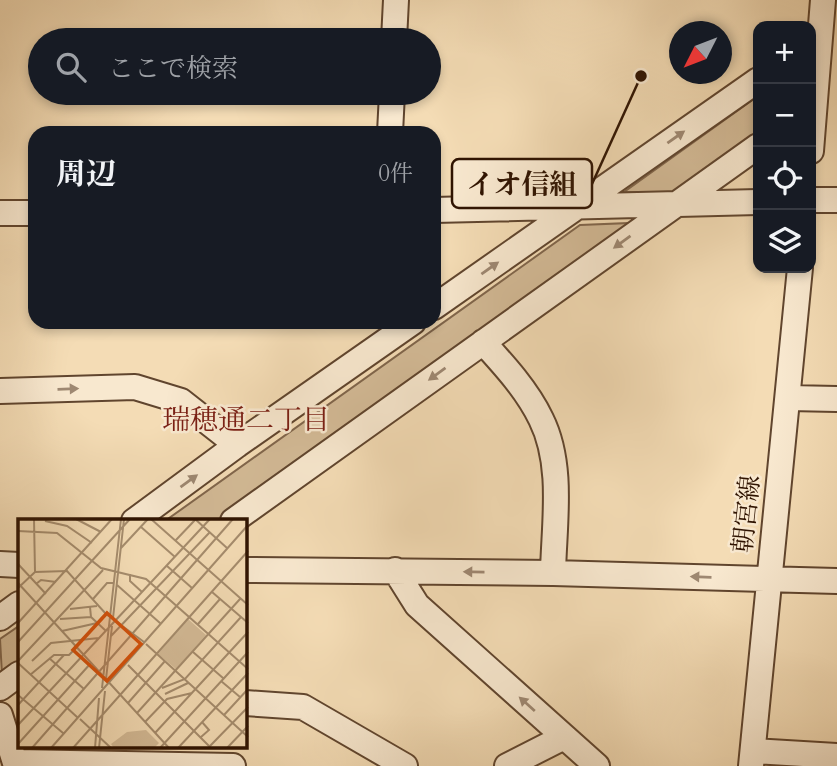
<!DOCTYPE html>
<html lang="ja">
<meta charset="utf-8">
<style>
:root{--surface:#171b24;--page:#20242c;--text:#f1f3f6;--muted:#9ea1a6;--line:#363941}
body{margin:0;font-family:Cardo,"Noto Serif JP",serif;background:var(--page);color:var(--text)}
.controls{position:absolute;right:21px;top:21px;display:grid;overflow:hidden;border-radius:14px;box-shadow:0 4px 10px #0003}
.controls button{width:63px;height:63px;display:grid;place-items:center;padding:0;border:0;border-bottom:2px solid var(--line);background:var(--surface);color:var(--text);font:35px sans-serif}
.compass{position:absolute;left:669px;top:21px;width:63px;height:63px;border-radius:50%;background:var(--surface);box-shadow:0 4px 10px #0003;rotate:228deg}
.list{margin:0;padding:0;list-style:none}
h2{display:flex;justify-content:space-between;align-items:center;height:91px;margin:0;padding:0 28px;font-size:30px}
h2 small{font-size:23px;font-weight:400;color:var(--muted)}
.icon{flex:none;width:38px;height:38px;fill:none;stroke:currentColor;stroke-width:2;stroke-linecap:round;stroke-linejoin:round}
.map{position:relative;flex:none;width:837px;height:766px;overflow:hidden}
.search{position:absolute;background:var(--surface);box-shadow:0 4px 10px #0003;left:28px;top:28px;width:413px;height:77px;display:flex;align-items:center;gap:18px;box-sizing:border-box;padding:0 24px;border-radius:38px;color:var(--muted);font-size:26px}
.panel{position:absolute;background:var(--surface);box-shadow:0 4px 10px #0003;left:28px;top:126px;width:413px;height:203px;border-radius:21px}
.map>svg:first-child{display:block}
.green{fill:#d3ba96;stroke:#81664c;stroke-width:2}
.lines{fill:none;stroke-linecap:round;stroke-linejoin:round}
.minor-casing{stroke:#60452e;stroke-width:28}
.minor{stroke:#f8e8cf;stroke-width:24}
.oneway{fill:#9e8872}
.labels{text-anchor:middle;stroke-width:5;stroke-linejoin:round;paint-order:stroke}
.street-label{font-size:26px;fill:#2f1301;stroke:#f8e8cf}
.neighbourhood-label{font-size:28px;fill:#7a1f14;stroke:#f8e8cf}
.inset-road{fill:none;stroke:#a58c6d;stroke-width:2}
.view{fill:#d6520b;fill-opacity:0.15;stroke:#d6520b;stroke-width:3.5}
.inset-edge{fill:none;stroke:#2f1301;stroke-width:3.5}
.leader{fill:none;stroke:#2f1301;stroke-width:2.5}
.callout-dot{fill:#2f1301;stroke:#f8e8cf;stroke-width:2.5}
.callout{fill:#f8e8cf;stroke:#2f1301;stroke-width:2.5}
.callout-label{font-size:28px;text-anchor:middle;font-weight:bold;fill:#2f1301}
</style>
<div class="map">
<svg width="837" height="766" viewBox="0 0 837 766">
<rect width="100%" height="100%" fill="#f4dcb5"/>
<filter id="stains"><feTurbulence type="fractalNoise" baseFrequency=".00286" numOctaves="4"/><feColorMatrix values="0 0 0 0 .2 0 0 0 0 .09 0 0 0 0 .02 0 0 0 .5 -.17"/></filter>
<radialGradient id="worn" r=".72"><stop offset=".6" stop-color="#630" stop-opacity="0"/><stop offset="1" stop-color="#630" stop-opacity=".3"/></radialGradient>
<path class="green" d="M758 96V134L678 193 624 192Z
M631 223 220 521H165L580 225Z
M19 626V663L2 675 0 639Z"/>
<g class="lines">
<g class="minor-casing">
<path id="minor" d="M394 40 396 0
M390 133 392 93
M811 151 823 0
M811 200H837
M434 210 758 202
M0 213H35
M434 307 758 80
M483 342C504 365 527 390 541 419 564 465 554 523 553 573
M0 391 135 387 181 401 237 445
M789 398 837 399
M134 521 237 445 413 322
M233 521 758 146
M0 564 19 565
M245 570 553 573 837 581
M395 570 417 605 597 766
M0 618 19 604
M0 688 19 674
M245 703 303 707 405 766
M0 715 16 766
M753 751 837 756
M16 762 233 766
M507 766 564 737
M751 766 800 268"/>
</g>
<use href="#minor" class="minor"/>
</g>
<defs><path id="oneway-solid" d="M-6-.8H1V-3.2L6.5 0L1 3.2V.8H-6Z" transform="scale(1.75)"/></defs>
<g class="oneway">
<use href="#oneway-solid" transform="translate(676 137) rotate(-35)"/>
<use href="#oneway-solid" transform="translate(622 242) rotate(144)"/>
<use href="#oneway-solid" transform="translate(490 268) rotate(-35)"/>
<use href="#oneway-solid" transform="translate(437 374) rotate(144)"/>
<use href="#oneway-solid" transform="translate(68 389) rotate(-2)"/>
<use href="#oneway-solid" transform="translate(189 481) rotate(-36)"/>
<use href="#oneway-solid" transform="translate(474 572) rotate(-179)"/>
<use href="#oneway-solid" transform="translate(701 577) rotate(-178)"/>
<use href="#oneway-solid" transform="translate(527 704) rotate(-138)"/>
</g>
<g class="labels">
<g class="street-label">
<text transform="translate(746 514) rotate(-84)" y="9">朝宮線</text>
</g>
<g class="neighbourhood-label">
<text x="246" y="429">瑞穂通二丁目</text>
</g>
</g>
<g transform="translate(18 519)">
<rect width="229" height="229" fill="#f4dcb5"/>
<path d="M170 100 188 116 158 150 140 135ZM128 211 141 224 136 229H96L93 225 109 213Z" fill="#d3ba96"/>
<path class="inset-road" d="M16 0 17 53M58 0 83 13M133 0 230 86M177 0 209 29M27 2 49 7 74 24M123 8 157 38M0 12 39 14 83 49 128 60 230 150M157 22 177 1M103 29 130 0M0 45 28 75M149 47 174 69M112 55V62L124 73M0 64 151 229M18 65 23 61 38 63M99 66 142 104M0 69 17 53 49 52 88 95 126 123M194 73 230 104M75 80 89 64H96M72 88 73 98 88 112M52 90 79 87M95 99 106 0M42 100 73 98M0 104 94 0M180 105 202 80M44 112 79 104 88 95M93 117 192 13M0 123 112 0M128 125 230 218M175 133 205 159M31 139 66 170M0 142 85 51M14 142 33 124 81 119M0 144 59 198M110 146 193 229M12 156 36 136H51L59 128M88 160 94 107M203 162 222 178M84 169 103 0M144 169 167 160 223 98M147 175 170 164M0 176 45 214M110 184 147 142M0 186 46 136M119 194 222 80M206 196 230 170M62 200 93 229M127 203 149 180 174 174M0 206 192 0M137 214 230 113M183 218 191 211 184 203M0 225 73 144M192 227 230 188M14 229 215 0M33 229 230 6M55 229 230 32M77 229 81 179M81 229 87 172M142 229 230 133M160 229 230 154M209 229 230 207"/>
<path class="view" d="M89 94 123 125 89 162 55 131Z"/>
<rect width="229" height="229" class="inset-edge"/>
</g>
<path class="leader" d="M641 76L592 184"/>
<circle class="callout-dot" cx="641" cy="76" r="7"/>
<rect class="callout" x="452" y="159" width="140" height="49" rx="7"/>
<g class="callout-label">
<text x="522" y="194">イオ信組</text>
</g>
<rect width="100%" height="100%" filter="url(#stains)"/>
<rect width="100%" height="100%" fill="url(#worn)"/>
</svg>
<div class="controls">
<button>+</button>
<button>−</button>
<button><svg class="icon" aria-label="locate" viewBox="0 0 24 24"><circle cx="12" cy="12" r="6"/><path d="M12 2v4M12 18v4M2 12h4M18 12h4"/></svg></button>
<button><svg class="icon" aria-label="layers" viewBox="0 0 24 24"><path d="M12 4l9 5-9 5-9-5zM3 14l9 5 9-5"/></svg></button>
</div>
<svg class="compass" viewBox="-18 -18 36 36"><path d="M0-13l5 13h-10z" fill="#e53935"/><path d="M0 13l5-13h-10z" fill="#9ea1a6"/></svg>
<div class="search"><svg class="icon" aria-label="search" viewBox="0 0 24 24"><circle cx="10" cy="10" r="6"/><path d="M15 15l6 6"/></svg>ここで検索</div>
<section class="panel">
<h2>周辺<small>0件</small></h2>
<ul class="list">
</ul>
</section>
</div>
